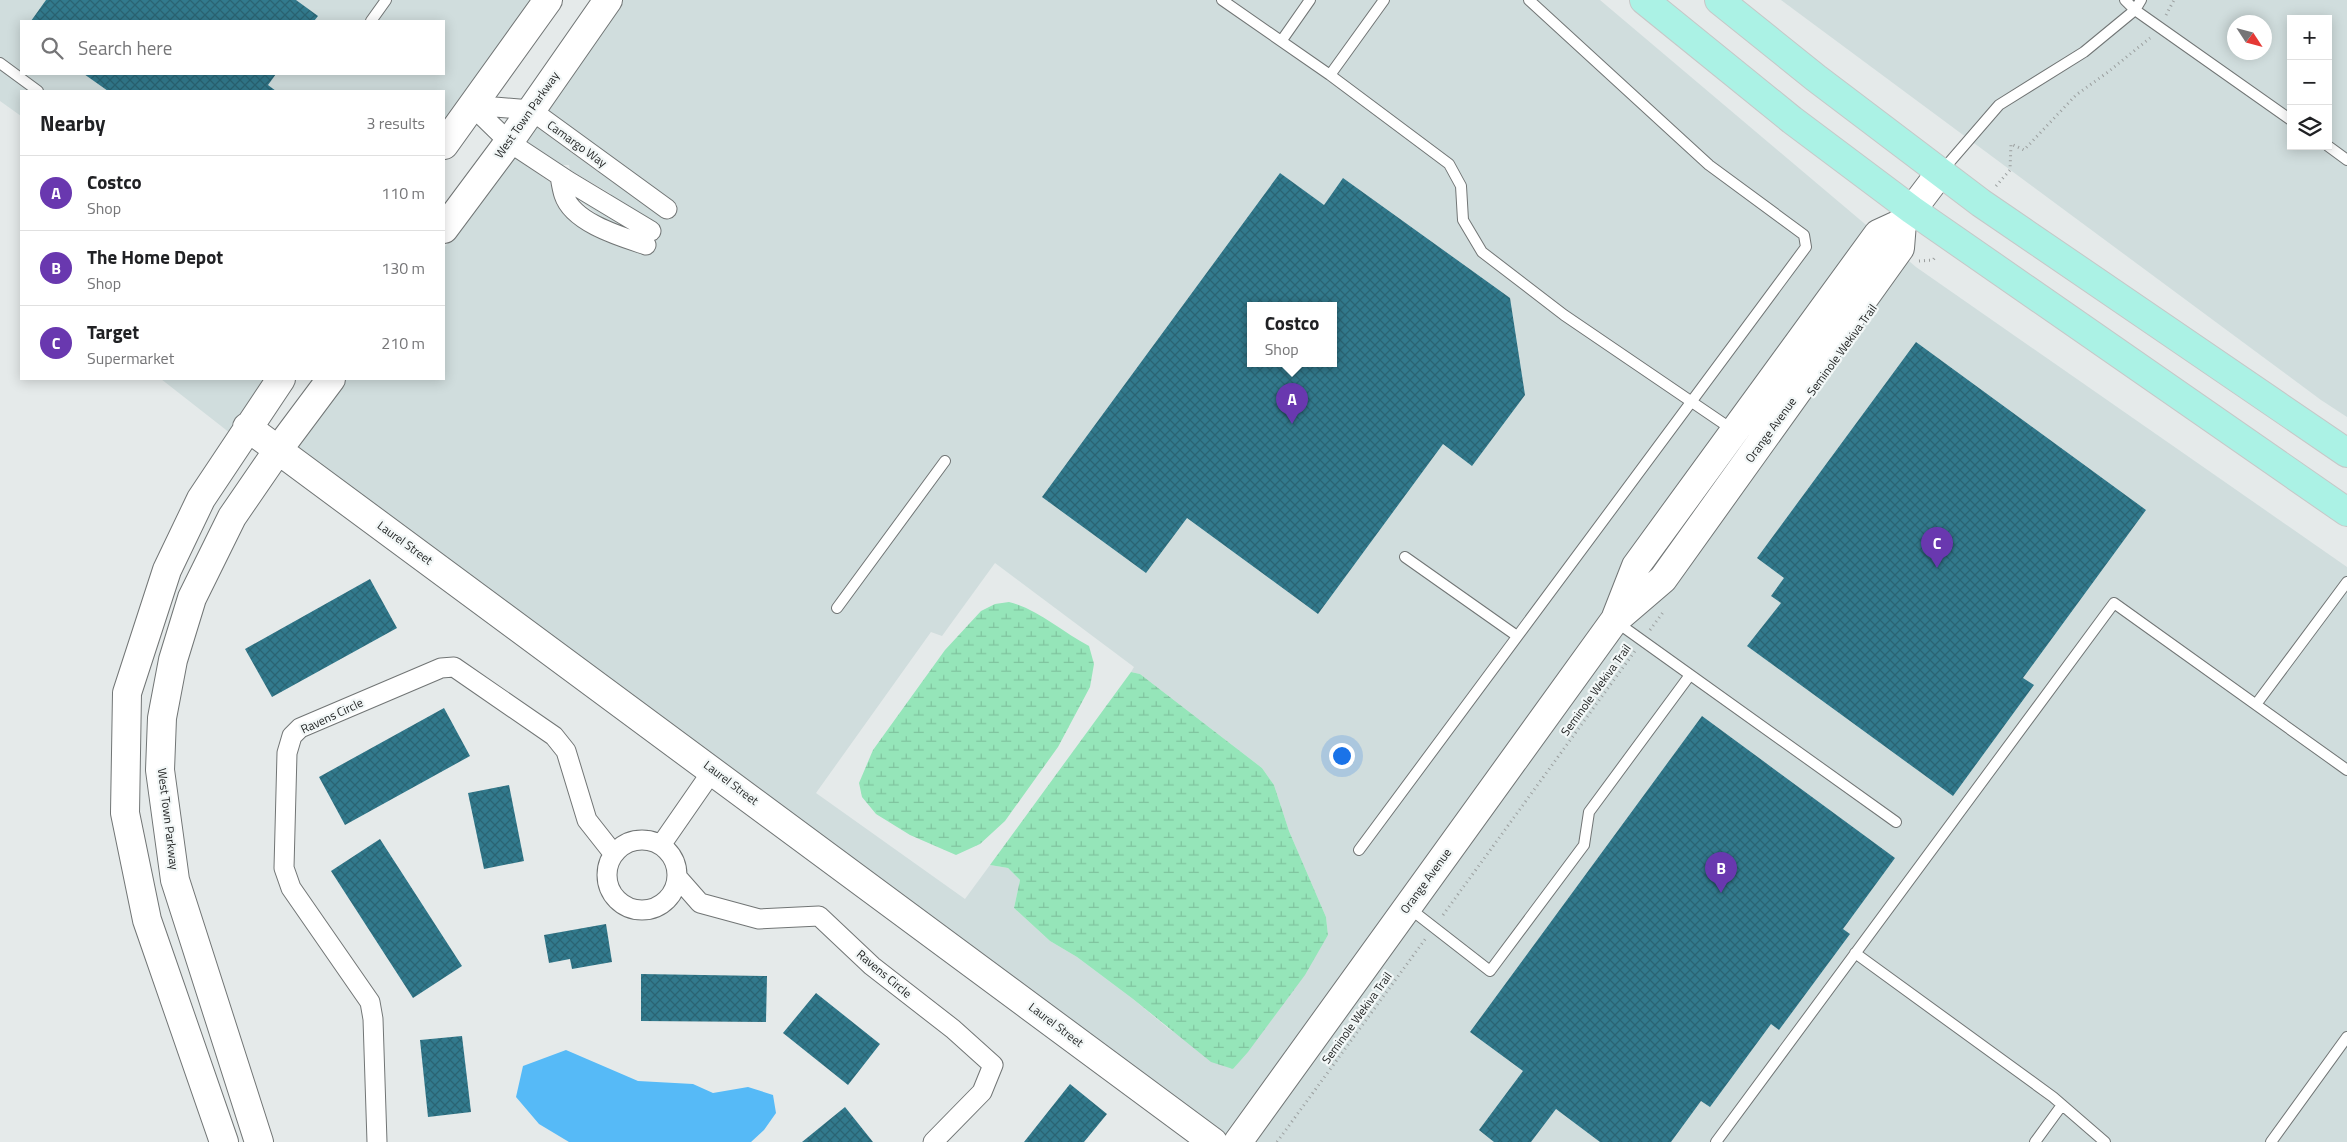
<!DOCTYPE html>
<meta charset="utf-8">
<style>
:root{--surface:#fff;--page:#f2f2f2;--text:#202124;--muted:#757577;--line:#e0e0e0;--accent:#6938af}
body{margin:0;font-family:"Titillium Web",sans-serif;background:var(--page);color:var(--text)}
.controls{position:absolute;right:15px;top:15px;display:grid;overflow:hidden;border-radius:0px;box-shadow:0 2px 12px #0003}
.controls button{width:45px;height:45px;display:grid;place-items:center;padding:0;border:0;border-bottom:1px solid var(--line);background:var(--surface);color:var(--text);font:25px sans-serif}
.compass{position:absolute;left:2227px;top:15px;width:45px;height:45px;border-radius:50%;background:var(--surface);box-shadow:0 2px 12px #0003;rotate:126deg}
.you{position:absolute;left:1341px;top:755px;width:18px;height:18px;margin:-12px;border:4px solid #fff;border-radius:50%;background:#1a73e8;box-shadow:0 0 0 8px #1a73e833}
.badge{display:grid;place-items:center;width:32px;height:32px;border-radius:50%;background:var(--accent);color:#fff;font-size:16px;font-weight:700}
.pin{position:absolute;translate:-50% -41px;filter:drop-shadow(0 1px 2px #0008)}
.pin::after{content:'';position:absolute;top:26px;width:18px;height:15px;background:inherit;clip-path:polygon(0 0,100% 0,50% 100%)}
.popup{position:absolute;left:1247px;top:302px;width:90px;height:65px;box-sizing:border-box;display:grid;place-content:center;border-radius:0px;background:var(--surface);filter:drop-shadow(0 1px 4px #0005);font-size:16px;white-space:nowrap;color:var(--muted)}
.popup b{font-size:19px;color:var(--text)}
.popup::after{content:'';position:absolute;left:50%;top:100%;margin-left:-10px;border:10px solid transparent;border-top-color:var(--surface)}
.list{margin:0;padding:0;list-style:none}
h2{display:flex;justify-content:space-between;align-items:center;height:65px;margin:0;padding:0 20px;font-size:21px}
h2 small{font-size:16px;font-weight:400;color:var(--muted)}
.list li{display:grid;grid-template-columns:32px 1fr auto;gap:15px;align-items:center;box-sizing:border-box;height:75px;padding:0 20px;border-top:1px solid var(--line)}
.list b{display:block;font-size:19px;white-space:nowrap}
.list p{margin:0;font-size:16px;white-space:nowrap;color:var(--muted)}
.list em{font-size:16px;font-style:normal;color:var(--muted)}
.icon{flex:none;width:28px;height:28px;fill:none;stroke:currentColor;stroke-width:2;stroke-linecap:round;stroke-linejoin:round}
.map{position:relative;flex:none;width:2347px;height:1142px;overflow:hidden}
.search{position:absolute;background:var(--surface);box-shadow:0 2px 12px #0003;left:20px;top:20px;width:425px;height:55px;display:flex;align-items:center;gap:12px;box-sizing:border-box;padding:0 18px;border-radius:0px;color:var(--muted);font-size:19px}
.panel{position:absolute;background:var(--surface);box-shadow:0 2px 12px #0003;left:20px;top:90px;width:425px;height:290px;border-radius:0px}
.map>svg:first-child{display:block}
.built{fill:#d0dddd;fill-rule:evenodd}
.wetland{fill:url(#wetland-marsh)}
.water{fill:#56baf7}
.building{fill:url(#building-cross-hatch);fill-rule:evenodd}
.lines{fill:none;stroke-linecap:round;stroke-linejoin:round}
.lane-casing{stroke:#717575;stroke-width:12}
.street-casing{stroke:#717575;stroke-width:21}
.secondary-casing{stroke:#717575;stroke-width:30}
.primary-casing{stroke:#c6c7c7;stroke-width:30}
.path{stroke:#9b9f9f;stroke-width:3;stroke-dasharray:1 4;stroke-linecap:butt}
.lane{stroke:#fff;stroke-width:10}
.street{stroke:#fff;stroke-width:19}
.secondary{stroke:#fff;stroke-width:28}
.primary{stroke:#abf2e5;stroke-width:28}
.labels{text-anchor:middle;stroke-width:4.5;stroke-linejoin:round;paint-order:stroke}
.street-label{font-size:12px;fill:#242626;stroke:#f2f7f7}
</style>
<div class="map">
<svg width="2347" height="1142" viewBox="0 0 2347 1142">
<defs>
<pattern id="wetland-marsh" width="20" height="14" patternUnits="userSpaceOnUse" patternTransform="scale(1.25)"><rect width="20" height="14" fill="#95e5b9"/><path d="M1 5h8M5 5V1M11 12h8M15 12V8" fill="none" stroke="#80c49f"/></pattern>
<pattern id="building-cross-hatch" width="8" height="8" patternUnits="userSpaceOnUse" patternTransform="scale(1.25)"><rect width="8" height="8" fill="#327a8d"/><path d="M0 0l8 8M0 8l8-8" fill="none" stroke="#2a6473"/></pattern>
</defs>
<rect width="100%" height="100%" fill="#e5eaea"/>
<path class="built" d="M0 0H534L444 124V91H21V116L0 101ZM21 21H444V74H21Z
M622 0H1600L1878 235 1226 1139 294 448 346 379H444V248L512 156 550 182 556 204 568 218 586 231 598 215 579 200 602 212 611 194 570 170 569 165H562L525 140 535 126 618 186 630 170 546 109ZM1251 305H1333V363H1251ZM995 563 1134 667 1131 672 1140 674 1262 768 1274 785 1289 831 1326 917 1328 935 1275 1015 1233 1069 1169 1029 1133 999 1077 957 1050 941 1014 908 1020 880 1008 868 990 865 965 899 816 793 931 632 942 636Z
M1781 0H2347V417L2321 400ZM2291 19H2328V146H2291ZM2234 22H2264V52H2234Z
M1896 250 1916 267 2347 567V1142H1252Z
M161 379H266L230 433Z"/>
<path class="wetland" d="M1009 602C1038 609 1062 632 1089 646L1094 664 1090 687 1058 747 1005 821 980 844 956 855 910 835 876 814 862 797 859 783 873 750 945 650 981 611 995 604Z
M1131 672 1140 674 1262 768 1274 785 1289 831 1326 917 1328 935 1305 975 1248 1052 1233 1069 1211 1062 1133 999 1077 957 1050 941 1014 908 1020 880 1008 868 990 865Z"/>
<path class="water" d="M566 1050 638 1081 693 1084 713 1093 748 1087 773 1095 776 1113 764 1130 751 1142H569L539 1124 516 1097 523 1066Z"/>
<path class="building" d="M46 0H296L318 16 314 21H31Z
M84 74H276L268 85 276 91H108Z
M1280 173 1324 205 1343 178 1510 298 1525 395 1472 466 1443 444 1318 614 1187 518 1146 573 1042 497ZM1251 305H1333V363H1251Z
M1916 342 2146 510 2023 678 2034 685 1953 796 1747 646 1781 603 1771 596 1784 578 1757 558Z
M370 579 397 628 272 697 245 649Z
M444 708 470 756 345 825 319 777Z
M1702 716 1895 858 1843 929 1850 934 1779 1030 1771 1024 1710 1107 1701 1101 1671 1142H1600L1556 1109 1531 1142H1494L1479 1130 1523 1071 1470 1032Z
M509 785 524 861 484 869 468 793Z
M380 839 462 966 413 998 331 871Z
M606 924 612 962 572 969 570 959 549 963 544 935Z
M641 974 767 976 766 1022 641 1021Z
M816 993 880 1044 848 1085 783 1033Z
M462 1036 471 1112 428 1117 420 1040Z
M1070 1084 1107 1114 1084 1142H1024Z
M845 1107 873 1142H802Z"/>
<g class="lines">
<g class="lane-casing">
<path id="lane" d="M1222 0 1330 75 1449 164 1461 186 1463 220 1482 252 1564 315 1733 430
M2125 0 2135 10 2291 120
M371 21 386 0
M1282 40 1310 0
M0 63 38 91
M1330 75 1384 0
M2328 146 2347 160
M1941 172 1999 105 2084 52 2135 10 2141 0
M1405 557 1517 636
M837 608 945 461
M1615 621 1896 822
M2257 703 2347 582
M1359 850 1806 247 1804 235 1709 165 1529 0
M1409 908 1490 971 1584 845 1589 812 1690 675
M1855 953 2053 1097 2105 1142
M1716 1142 2114 603 2347 770
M2035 1142 2062 1105
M2271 1142 2347 1037"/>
</g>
<g class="street-casing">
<path id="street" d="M560 176C561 182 562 189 564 195 573 223 622 237 646 245
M651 231 568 181 509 142 471 105 531 110 667 209
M607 875a35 35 0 1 1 70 0a35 35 0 1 1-70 0Z
M661 845 713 770
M678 878 700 903 759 919 819 916 872 966 953 1029 993 1065 982 1092 933 1142
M377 1142 373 1019 370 1002 291 888 284 868 287 753 292 736 300 728 441 668 454 667 554 736 566 751 587 820 613 853"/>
</g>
<g class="secondary-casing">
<path id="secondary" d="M444 145 548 0
M444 229 514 135 608 0
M247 427 1213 1142
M1616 617 1636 566 1878 234 1902 223 1940 173
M224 1142 147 920 125 813 127 693 167 570 201 499 281 379
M259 1142 175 880 160 770 162 718 173 660 192 598 232 517 278 450 331 379
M1238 1142 1614 621 1663 579 1900 248 1902 223"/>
</g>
<g class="primary-casing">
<path id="primary" d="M1644 0 1792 120 1912 210 2347 512
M1719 0 1816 78 1981 203 2347 453"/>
</g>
<path class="path" d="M2166 15 2174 0
M1996 186 2010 170 2011 144 2024 150 2076 95 2108 72 2150 38
M1919 261 1933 260 1936 256
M1650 630 1664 611
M1443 915 1635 651
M1277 1142 1426 938"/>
<use href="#lane" class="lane"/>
<use href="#street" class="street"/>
<use href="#secondary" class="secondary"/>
<use href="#primary" class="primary"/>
</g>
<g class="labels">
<g class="street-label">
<text transform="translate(527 115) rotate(-55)" y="4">West Town Parkway</text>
<text transform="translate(577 144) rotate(36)" y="4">Camargo Way</text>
<text transform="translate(1842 350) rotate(-54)" y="4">Seminole Wekiva Trail</text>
<text transform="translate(1771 430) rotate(-54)" y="4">Orange Avenue</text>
<text transform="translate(405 543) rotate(36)" y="4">Laurel Street</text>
<text transform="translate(1596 690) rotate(-54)" y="4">Seminole Wekiva Trail</text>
<text transform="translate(332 716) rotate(-25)" y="4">Ravens Circle</text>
<text transform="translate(731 783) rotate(37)" y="4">Laurel Street</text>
<text transform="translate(168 819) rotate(83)" y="4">West Town Parkway</text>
<text transform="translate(1426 881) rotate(-54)" y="4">Orange Avenue</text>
<text transform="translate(884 974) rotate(40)" y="4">Ravens Circle</text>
<text transform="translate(1357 1018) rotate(-54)" y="4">Seminole Wekiva Trail</text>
<text transform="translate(1056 1025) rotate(37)" y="4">Laurel Street</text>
</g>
</g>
</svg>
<div class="controls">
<button>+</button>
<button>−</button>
<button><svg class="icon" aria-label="layers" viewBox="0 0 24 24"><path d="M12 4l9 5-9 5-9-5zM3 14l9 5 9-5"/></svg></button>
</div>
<svg class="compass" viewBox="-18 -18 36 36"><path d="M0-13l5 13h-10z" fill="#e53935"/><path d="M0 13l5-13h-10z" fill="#757577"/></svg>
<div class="you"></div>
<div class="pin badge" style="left:1292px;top:424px">A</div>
<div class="popup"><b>Costco</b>Shop</div>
<div class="pin badge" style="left:1721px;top:893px">B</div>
<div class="pin badge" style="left:1937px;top:568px">C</div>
<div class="search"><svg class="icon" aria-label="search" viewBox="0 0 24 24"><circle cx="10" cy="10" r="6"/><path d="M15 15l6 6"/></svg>Search here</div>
<section class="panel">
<h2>Nearby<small>3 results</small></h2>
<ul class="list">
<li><span class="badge">A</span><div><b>Costco</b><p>Shop</p></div><em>110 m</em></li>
<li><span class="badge">B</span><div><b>The Home Depot</b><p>Shop</p></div><em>130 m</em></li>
<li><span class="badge">C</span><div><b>Target</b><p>Supermarket</p></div><em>210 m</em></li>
</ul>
</section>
</div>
